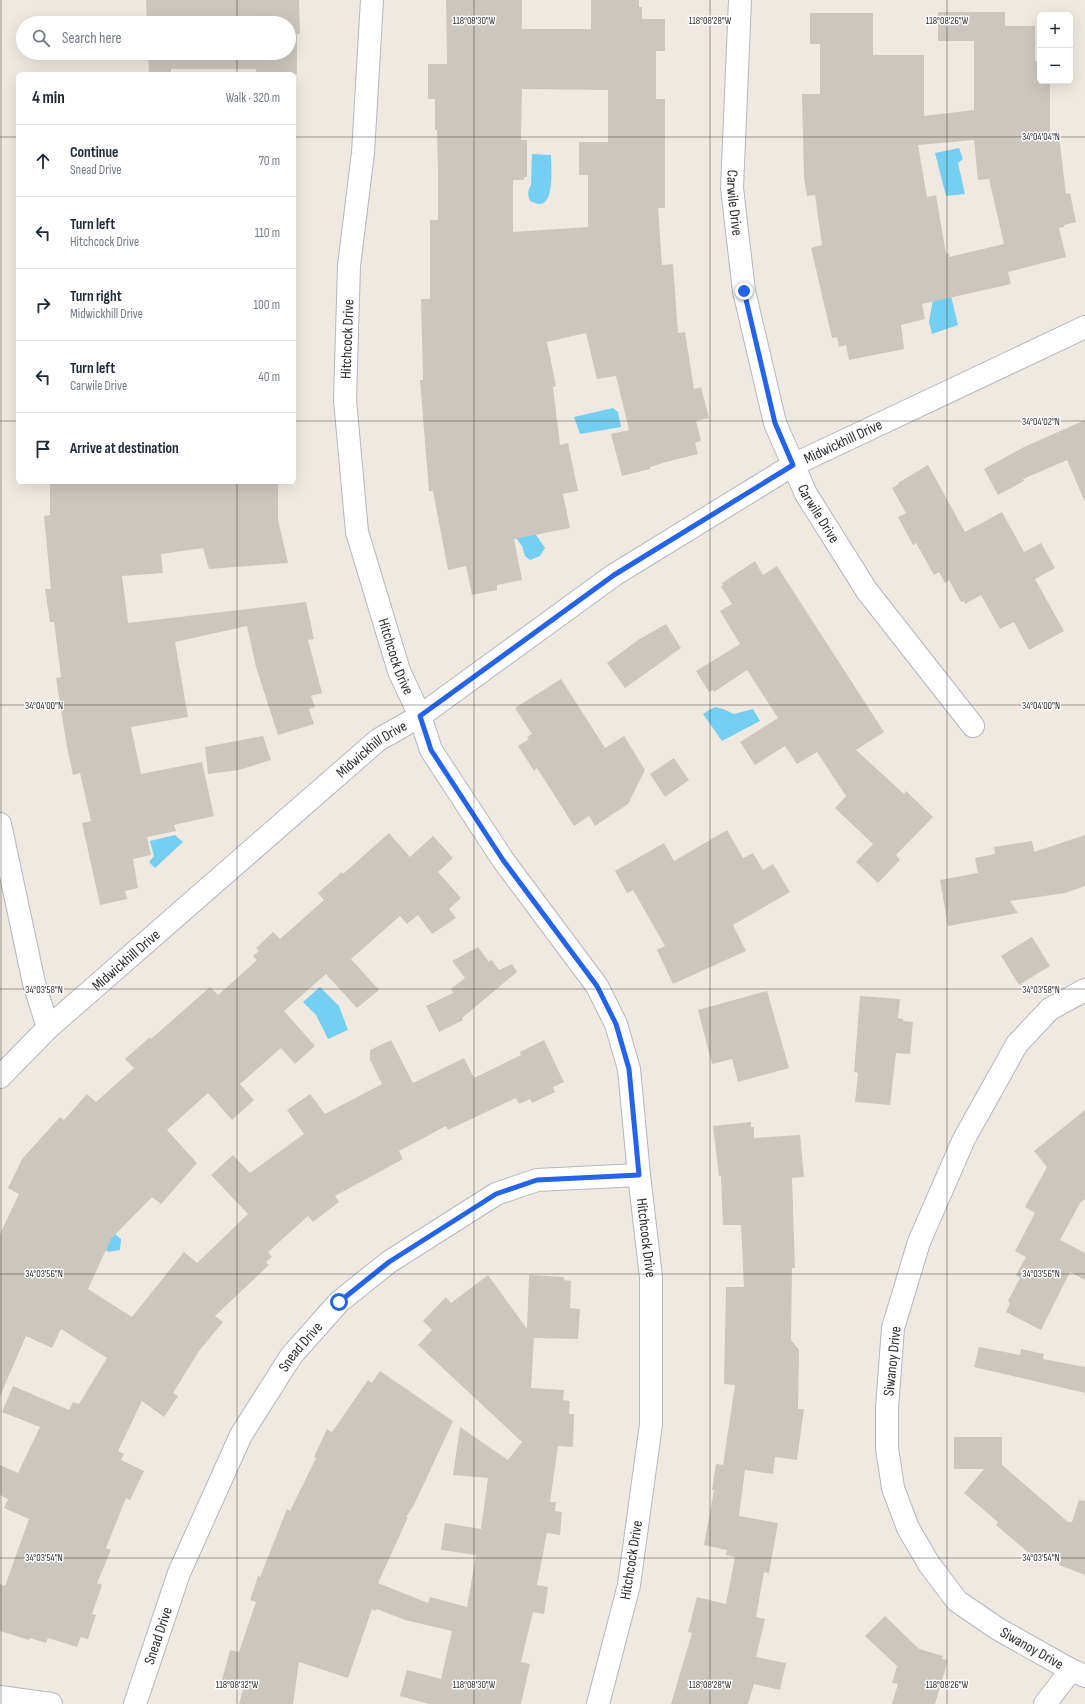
<!DOCTYPE html>
<meta charset="utf-8">
<style>
:root{--surface:#fff;--page:#f2f2f3;--text:#1f2937;--muted:#747a83;--line:#e0e1e3}
body{margin:0;font-family:"Sofia Sans Condensed",sans-serif;background:var(--page);color:var(--text)}
.controls{position:absolute;right:12px;top:12px;display:grid;overflow:hidden;border-radius:6px;box-shadow:0 4px 16px #0002}
.controls button{width:36px;height:36px;display:grid;place-items:center;padding:0;border:0;border-bottom:1px solid var(--line);background:var(--surface);color:var(--text);font:20px sans-serif}
.stop{position:absolute;width:12px;height:12px;margin:-9px;border:3px solid #2563eb;border-radius:50%;background:#fff}
.stop.end{background:#2563eb;border-color:#fff;box-shadow:0 1px 4px #0008}
.list{margin:0;padding:0;list-style:none}
h2{display:flex;justify-content:space-between;align-items:center;height:52px;margin:0;padding:0 16px;font-size:17px}
h2 small{font-size:13px;font-weight:400;color:var(--muted)}
.list li{display:grid;grid-template-columns:26px 1fr auto;gap:12px;align-items:center;box-sizing:border-box;height:72px;padding:0 16px;border-top:1px solid var(--line)}
.list b{display:block;font-size:15px;white-space:nowrap}
.list p{margin:0;font-size:13px;white-space:nowrap;color:var(--muted)}
.list em{font-size:13px;font-style:normal;color:var(--muted)}
.icon{flex:none;width:22px;height:22px;fill:none;stroke:currentColor;stroke-width:2;stroke-linecap:round;stroke-linejoin:round}
.map{position:relative;flex:none;width:1085px;height:1704px;overflow:hidden}
.search{position:absolute;background:var(--surface);box-shadow:0 4px 16px #0002;left:16px;top:16px;width:280px;height:44px;display:flex;align-items:center;gap:10px;box-sizing:border-box;padding:0 14px;border-radius:22px;color:var(--muted);font-size:15px}
.panel{position:absolute;background:var(--surface);box-shadow:0 4px 16px #0002;left:16px;top:72px;width:280px;height:412px;border-radius:6px}
.map>svg:first-child{display:block}
.water{fill:#75cff0}
.building{fill:#cbc7bf;fill-rule:evenodd}
.lines{fill:none;stroke-linecap:round;stroke-linejoin:round}
.minor-casing{stroke:#b4b7c1;stroke-width:24}
.minor{stroke:#fff;stroke-width:22}
.route{stroke:#2563eb;stroke-width:5}
.ticks{fill:none;stroke:#2e2e2e;stroke-width:1;stroke-opacity:0.45}
.labels{text-anchor:middle;stroke-width:3;stroke-linejoin:round;paint-order:stroke}
.street-label{font-size:15px;fill:#2e2e2e;stroke:#fff}
.ticks-label{font-size:10px;text-anchor:middle;fill:#2e2e2e;stroke:#fff;stroke-width:3;stroke-linejoin:round;paint-order:stroke}
</style>
<div class="map">
<svg width="1085" height="1704" viewBox="0 0 1085 1704">
<rect width="100%" height="100%" fill="#efe9e1"/>
<path class="water" d="M959 148 963 159 958 163 965 194 946 196 935 153Z
M532 154 551 155C551 166 555 205 539 204 537 204 533 202 530 201 528 195 527 191 531 185Z
M950 292 958 325 932 334 929 322 934 294Z
M613 408 618 412 621 427 580 434 574 417Z
M530 526 545 548 540 556 530 560 525 556 522 546 514 535Z
M715 707 723 709 734 714 753 709 760 721 722 741 703 714 709 710Z
M175 835 183 842 155 868 149 862 154 856 150 841Z
M320 987 339 1006 348 1030 328 1039 316 1015 303 1002Z
M86 1226 116 1231V1235L121 1239 120 1250 108 1252Z"/>
<path class="building" d="M146 0H299L300 34H297V74H256V69H171V74H149L148 53H289V23H147Z
M446 0H522V29H591V0H639V7H642V19H665V51H656V99H665V208H658L662 265 673 264 678 333 685 332 694 389 701 387 709 418 696 421 701 441 695 443 698 454 666 462 650 467V469L622 476 611 434 629 430 616 376 597 379 586 333 547 342 556 386 553 387 560 445 568 443 578 491 563 494 570 528 514 539 522 580 497 585V590L472 595 466 566 448 570 433 491H429L420 380H423L421 299H430V220H438V171L437 130H435V99H428V64H447ZM522 89 608 90V142H579V175H588V227L513 232V180H524V177H527V140H521Z
M938 12H1005V26H1035V61H1040V81H1050V137L1059 136 1066 194 1070 193 1076 222 1064 225V227L1059 228 1066 257 1008 272 1011 284 922 304 925 319 901 325 904 349 849 360 846 345 839 347 837 337 832 338 811 248 822 245 815 195 807 196 804 178 802 94H820V44H810V13H873V55H924V116L974 110V41H938ZM974 140 978 180 989 179 1004 244 949 257V253L946 254 936 195 927 197 918 145Z
M1085 420V502L1067 460 1023 479 1024 481 998 495 984 469 1024 447Z
M928 465 965 532 1002 512 1024 552 1041 543 1055 568 1035 579 1064 631 1029 650 1014 622 1000 629 981 595 965 604 964 601 961 602 949 580 945 583 939 572 934 575 916 543 913 545 898 517 906 513 892 488 899 484 898 483Z
M50 482H278V520L288 563 209 569 203 548 161 554 163 573 122 576 128 623 306 602 314 639 308 640 322 693 311 696 315 707 309 709 314 724 278 735 256 667 247 626 175 642 188 717 131 727 141 774 202 762 214 816 174 825 176 831 147 837 151 855 133 859 138 888 125 891 127 899 100 905 82 823 91 821 80 773 73 775 67 747 56 678 61 677 54 622H50L45 589H51L44 516 50 515Z
M755 561 763 575 777 566 884 732 856 750 904 794 906 791 933 817 896 855 900 860 878 883 856 862 873 844 835 808 846 796 817 752 797 764 785 746 755 765 740 742 778 718 747 670 714 692 713 690 709 692 696 671 740 644 720 611 732 604 721 587 723 585 722 583Z
M666 624 681 648 625 688 607 663 638 640Z
M561 679 605 748 624 736 645 770 628 804 595 826 589 816 574 826 537 768 534 771 518 746 529 739 527 737 532 734 515 708Z
M263 736 271 760 239 770 208 774 205 747Z
M674 758 689 780 665 797 650 774Z
M727 830 743 858 753 853 763 870 773 864 790 892 733 925 746 951 673 984 657 950 665 946 633 890 627 893 615 871 664 843 674 861Z
M389 833 410 857 433 836 453 858 438 872 461 898 449 909 456 918 432 934 418 915 407 924 400 916 351 959 379 990 357 1008 326 974 284 1011 315 1046 295 1064 281 1048 240 1084 254 1100 232 1120 208 1093 167 1130 197 1163 161 1204 152 1197 111 1239 88 1289 132 1317 184 1252 197 1263 248 1214 211 1175 233 1155 250 1173 304 1134 287 1110 310 1094 325 1114 382 1084 370 1060V1050L391 1040 413 1083 464 1058 474 1078 521 1055 520 1052 544 1040 564 1082 553 1087 555 1092 532 1103 530 1099 519 1104 516 1098 448 1130 446 1126 399 1151 403 1159 335 1196 339 1202 313 1222 308 1216 268 1252 272 1257 266 1262 269 1265 215 1316 223 1322 199 1351 173 1393 178 1396 164 1417 142 1401 118 1451 124 1454 121 1460 144 1471 130 1500 126 1498 106 1548 111 1550 97 1583 102 1585 92 1614 96 1615 88 1639 81 1637 77 1647 48 1638 46 1643 30 1638 29 1640 0 1631V1584L5 1586 29 1519 4 1508 8 1499 0 1495V1465L18 1473 40 1427 2 1412 13 1386 69 1410 73 1402 79 1404 107 1358 61 1329 52 1348 26 1336 0 1396V1234L19 1194 8 1188 22 1159 60 1117 64 1120 87 1094 96 1102 134 1068 125 1059 150 1037 151 1039 210 987 218 995 257 960 253 956 259 951 256 948 273 932 280 939 324 900 318 893 342 872 343 874Z
M1085 835V886L1065 893 1010 901 1018 913 948 926 940 880 978 873 975 858 995 854 994 847 1032 841 1034 852Z
M1032 937 1050 966 1019 985 1001 956Z
M478 947 489 962 491 959 499 970 512 964 517 972 462 1018 463 1020 439 1032 426 1006 453 993 451 989 465 978 452 961Z
M767 991 789 1068 738 1082 732 1059 712 1064 698 1010Z
M860 996 900 999 898 1018 903 1019V1021L913 1022 910 1054 896 1053 890 1105 855 1102 858 1073 854 1072Z
M1085 1110V1199L1080 1203 1060 1240 1085 1253V1280L1070 1272 1041 1330 1006 1312 1010 1303 1008 1301 1020 1278 1016 1275 1026 1257 1015 1251 1035 1213 1025 1207 1047 1167 1034 1151Z
M751 1122V1127H754V1138L800 1135 804 1177 792 1178 795 1268H792L791 1340 799 1350 798 1409H804L797 1460 775 1457 773 1474 745 1470 739 1516 778 1523 769 1573 764 1572 756 1617 765 1619 756 1657 786 1663 780 1690 754 1684 748 1704H671L692 1633 688 1632 697 1597 726 1604 735 1557 726 1555 727 1550 704 1545 714 1490H712L716 1464 723 1465 735 1385 724 1384 726 1287H744L741 1225H723L721 1176H719L713 1126Z
M488 1275 527 1329 529 1275 564 1277V1280L571 1281 570 1308 580 1309 578 1339 534 1338 531 1388 564 1390 563 1400 570 1401 569 1414H574L573 1447 558 1446 550 1502H556L555 1511 562 1512 560 1535 547 1533 537 1585 548 1587 544 1614 533 1612 521 1662 530 1664 521 1704H429L400 1696 407 1670 441 1679 452 1631 405 1620 377 1609 376 1611 372 1609 348 1678 299 1662 293 1704H239L244 1685 222 1680 230 1650 239 1652 256 1602 250 1600 258 1576 260 1577 287 1509 290 1511 316 1458 314 1457 327 1429 332 1432 368 1380 372 1383 380 1371 453 1421 414 1505 406 1517H408L378 1583 428 1603 430 1597 467 1607 476 1555 441 1550 445 1523 481 1529 488 1478 453 1475 460 1427 508 1460 522 1442 418 1345 432 1330 423 1321 446 1297 451 1303Z
M979 1347 1020 1355 1021 1349 1044 1354 1043 1359 1085 1367V1393L974 1367Z
M954 1437H1002V1465L1068 1522H1072L1079 1500 1085 1501V1575L1059 1565 1061 1559 1029 1553 996 1525 998 1522 964 1493 984 1469H954Z
M885 1616 919 1649 943 1656 942 1659 948 1660 935 1704H892L898 1684 892 1683 897 1666 865 1636Z"/>
<g class="lines">
<g class="minor-casing">
<g id="minor">
<path id="s1" d="M372 0 363 153 349 266 345 400 357 532 399 671 420 716 431 750 503 860 597 986 616 1024 629 1069 639 1175 651 1277V1424L629 1585 598 1704"/>
<path id="s2" d="M740 0 732 188 744 291 775 423 806 494 867 591 973 726"/>
<path d="M0 824 34 983 48 1028"/>
<path id="s3" d="M1085 990 1050 1009 1017 1044 964 1139 919 1242 893 1328 887 1408V1448L893 1488 908 1528 929 1564 957 1601 998 1629 1071 1670 1085 1676"/>
<path id="s4" d="M0 1077 48 1028 378 740 420 716 614 575 793 465 1085 327"/>
<path d="M0 1697 51 1704"/>
<path id="s5" d="M135 1704 179 1573 241 1435 291 1356 339 1302 389 1262 496 1194 537 1180 639 1175"/>
<path d="M1045 1704 1071 1670"/>
</g>
</g>
<use href="#minor" class="minor"/>
</g>
<g class="lines">
<path class="route" d="M339 1302 389 1262 496 1194 537 1180 639 1175 629 1069 616 1024 597 986 503 860 431 750 420 716 614 575 793 465 775 423 744 291"/>
</g>
<path class="ticks" d="M1 0V1704M237 0V23M474 0V1704M710 0V1704M947 0V1704M237 53V74M0 137H18M294 137H1085M0 421H18M294 421H1085M237 482V1704M0 705H1085M0 989H1085M0 1274H1085M0 1558H1085"/>
<g class="labels">
<g class="street-label">
<text dy="5" stroke="none"><textPath href="#s2" startOffset="203">Carwile Drive</textPath></text>
<text transform="translate(347 339) rotate(-88)" y="5">Hitchcock Drive</text>
<text dy="5" stroke="none"><textPath href="#s4" startOffset="1060">Midwickhill Drive</textPath></text>
<text dy="5" stroke="none"><textPath href="#s2" startOffset="528">Carwile Drive</textPath></text>
<text dy="5" stroke="none"><textPath href="#s1" startOffset="664">Hitchcock Drive</textPath></text>
<text dy="5" stroke="none"><textPath href="#s4" startOffset="496">Midwickhill Drive</textPath></text>
<text dy="5" stroke="none"><textPath href="#s4" startOffset="172">Midwickhill Drive</textPath></text>
<text dy="5" stroke="none"><textPath href="#s1" startOffset="1312">Hitchcock Drive</textPath></text>
<text dy="5" stroke="none"><textPath href="#s5" startOffset="396">Snead Drive</textPath></text>
<text transform="translate(892 1361) rotate(-84)" y="5">Siwanoy Drive</text>
<text transform="translate(631 1560) rotate(-81)" y="5">Hitchcock Drive</text>
<text dy="5" stroke="none"><textPath href="#s5" startOffset="72">Snead Drive</textPath></text>
<text dy="5" stroke="none"><textPath href="#s3" startOffset="779">Siwanoy Drive</textPath></text>
</g>
</g>
<g class="ticks-label">
<text x="474" y="24">118°08'30"W</text>
<text x="710" y="24">118°08'28"W</text>
<text x="947" y="24">118°08'26"W</text>
<text x="1041" y="140">34°04'04"N</text>
<text x="1041" y="425">34°04'02"N</text>
<text x="44" y="709">34°04'00"N</text>
<text x="1041" y="709">34°04'00"N</text>
<text x="44" y="993">34°03'58"N</text>
<text x="1041" y="993">34°03'58"N</text>
<text x="44" y="1277">34°03'56"N</text>
<text x="1041" y="1277">34°03'56"N</text>
<text x="44" y="1561">34°03'54"N</text>
<text x="1041" y="1561">34°03'54"N</text>
<text x="237" y="1688">118°08'32"W</text>
<text x="474" y="1688">118°08'30"W</text>
<text x="710" y="1688">118°08'28"W</text>
<text x="947" y="1688">118°08'26"W</text>
</g>
</svg>
<div class="controls">
<button>+</button>
<button>−</button>
</div>
<div class="stop" style="left:339px;top:1302px"></div>
<div class="stop end" style="left:744px;top:291px"></div>
<div class="search"><svg class="icon" aria-label="search" viewBox="0 0 24 24"><circle cx="10" cy="10" r="6"/><path d="M15 15l6 6"/></svg>Search here</div>
<section class="panel">
<h2>4 min<small>Walk · 320 m</small></h2>
<ul class="list">
<li><svg class="icon" aria-label="ahead" viewBox="0 0 24 24"><path d="M12 20V5M6 11l6-6 6 6"/></svg><div><b>Continue</b><p>Snead Drive</p></div><em>70 m</em></li>
<li><svg class="icon" aria-label="left" viewBox="0 0 24 24"><path d="M17 20v-9H6M10 6l-5 5 5 5"/></svg><div><b>Turn left</b><p>Hitchcock Drive</p></div><em>110 m</em></li>
<li><svg class="icon" aria-label="right" viewBox="0 0 24 24"><path d="M7 20v-9h11M14 6l5 5-5 5"/></svg><div><b>Turn right</b><p>Midwickhill Drive</p></div><em>100 m</em></li>
<li><svg class="icon" aria-label="left" viewBox="0 0 24 24"><path d="M17 20v-9H6M10 6l-5 5 5 5"/></svg><div><b>Turn left</b><p>Carwile Drive</p></div><em>40 m</em></li>
<li><svg class="icon" aria-label="arrive" viewBox="0 0 24 24"><path d="M6 21V4h12l-3 4 3 4H6"/></svg><div><b>Arrive at destination</b></div></li>
</ul>
</section>
</div>
